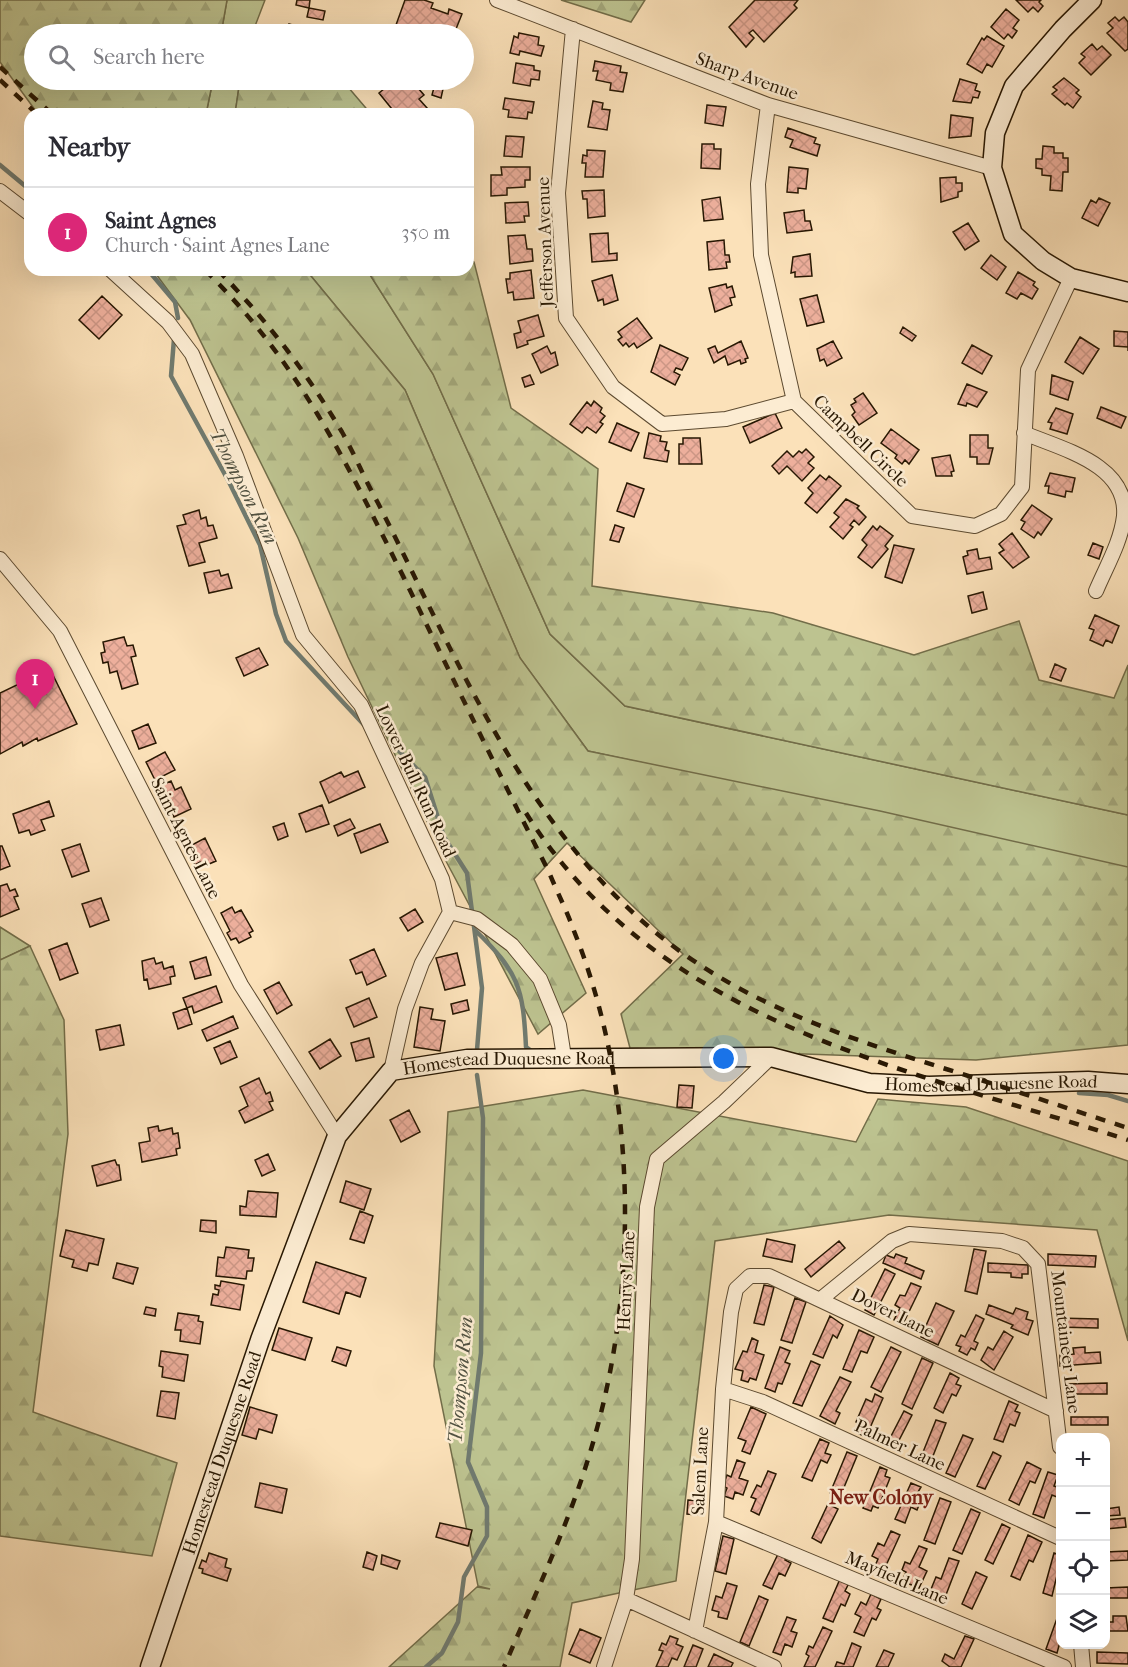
<!DOCTYPE html>
<meta charset="utf-8">
<style>
:root{--surface:#fff;--page:#f7f7f7;--text:#2b2b33;--muted:#7c7c81;--line:#e1e1e2;--accent:#db2777}
body{margin:0;font-family:"IM FELL French Canon",serif;background:var(--page);color:var(--text)}
.controls{position:absolute;right:18px;bottom:18px;display:grid;overflow:hidden;border-radius:12px;box-shadow:0 6px 24px #0002}
.controls button{width:54px;height:54px;display:grid;place-items:center;padding:0;border:0;border-bottom:2px solid var(--line);background:var(--surface);color:var(--text);font:30px sans-serif}
.you{position:absolute;left:724px;top:1059px;width:21px;height:21px;margin:-15px;border:4px solid #fff;border-radius:50%;background:#1a73e8;box-shadow:0 0 0 9px #1a73e833}
.badge{display:grid;place-items:center;width:39px;height:39px;border-radius:50%;background:var(--accent);color:#fff;font-size:20px;font-weight:700}
.pin{position:absolute;translate:-50% -50px;filter:drop-shadow(0 2px 3px #0008)}
.pin::after{content:'';position:absolute;top:32px;width:21px;height:18px;background:inherit;clip-path:polygon(0 0,100% 0,50% 100%)}
.list{margin:0;padding:0;list-style:none}
h2{display:flex;justify-content:space-between;align-items:center;height:78px;margin:0;padding:0 24px;font-size:26px}
h2 small{font-size:20px;font-weight:400;color:var(--muted)}
.list li{display:grid;grid-template-columns:39px 1fr auto;gap:18px;align-items:center;box-sizing:border-box;height:90px;padding:0 24px;border-top:2px solid var(--line)}
.list b{display:block;font-size:22px;white-space:nowrap}
.list p{margin:0;font-size:20px;white-space:nowrap;color:var(--muted)}
.list em{font-size:20px;font-style:normal;color:var(--muted)}
.icon{flex:none;width:33px;height:33px;fill:none;stroke:currentColor;stroke-width:2;stroke-linecap:round;stroke-linejoin:round}
.map{position:relative;flex:none;width:1128px;height:1667px;overflow:hidden}
.search{position:absolute;background:var(--surface);box-shadow:0 6px 24px #0002;left:24px;top:24px;width:450px;height:66px;display:flex;align-items:center;gap:15px;box-sizing:border-box;padding:0 21px;border-radius:33px;color:var(--muted);font-size:22px}
.panel{position:absolute;background:var(--surface);box-shadow:0 6px 24px #0002;left:24px;top:108px;width:450px;height:168px;border-radius:18px}
.map>svg:first-child{display:block}
.grass{fill:#bdc390;stroke:#726d49;stroke-width:1.5}
.forest{fill:url(#forest-firs);stroke:#726d49;stroke-width:1.5}
.lines{fill:none;stroke-linecap:round;stroke-linejoin:round}
.stream{stroke:#707a6f;stroke-width:4.5}
.building{fill:url(#building-cross-hatch);stroke:#271702;stroke-width:1.5}
.street-casing{stroke:#5c4a30;stroke-width:16}
.secondary-casing{stroke:#271702;stroke-width:21}
.street{stroke:#fcecd2;stroke-width:14}
.secondary{stroke:#fcecd2;stroke-width:18}
.rail{stroke:#271702;stroke-width:4.5;stroke-dasharray:10 10;stroke-linecap:butt}
.labels{text-anchor:middle;stroke-width:5;stroke-linejoin:round;paint-order:stroke}
.street-label{font-size:18px;fill:#271702;stroke:#fcecd2}
.water-label{font-size:20px;font-style:italic;fill:#515141;stroke:#fcecd2}
.neighbourhood-label{font-size:20px;font-weight:bold;fill:#7a1f14;stroke:#fcecd2}
</style>
<div class="map">
<svg width="1128" height="1667" viewBox="0 0 1128 1667">
<defs>
<pattern id="forest-firs" width="22" height="20" patternUnits="userSpaceOnUse" patternTransform="scale(1.5)"><rect width="22" height="20" fill="#bdc390"/><path d="M5 1l3.5 6h-7zM16 11l3.5 6h-7z" fill="#a2a77b"/></pattern>
<pattern id="building-cross-hatch" width="8" height="8" patternUnits="userSpaceOnUse" patternTransform="scale(1.5)"><rect width="8" height="8" fill="#edaf9c"/><path d="M0 0l8 8M0 8l8-8" fill="none" stroke="#cb9685"/></pattern>
</defs>
<rect width="100%" height="100%" fill="#fbe1b9"/>
<filter id="stains"><feTurbulence type="fractalNoise" baseFrequency=".00333" numOctaves="4"/><feColorMatrix values="0 0 0 0 .2 0 0 0 0 .09 0 0 0 0 .02 0 0 0 .5 -.17"/></filter>
<radialGradient id="worn" r=".72"><stop offset=".6" stop-color="#630" stop-opacity="0"/><stop offset="1" stop-color="#630" stop-opacity=".3"/></radialGradient>
<path class="grass" d="M227 0H265L252 34H221Z
M213 80H240L235 114H206Z
M306 270H367L433 374 550 634 625 706 1128 815V868L588 751 520 658 405 390Z
M0 927 30 946 0 960Z"/>
<path class="forest" d="M0 0H227L221 34H34V80H213L206 114H38L0 62Z
M561 0H645L631 22Z
M240 80H342L371 114H235Z
M468 259 474 262 511 408 598 469 592 586 773 613 914 655 1019 621 1039 680 1114 698 1128 665V815L625 706 550 634 433 374 367 270H468Z
M153 270H306L405 390 520 658 588 751 880 811 1128 867V1045L976 1060 630 1048 621 1014 683 954 567 843 534 879 586 993 538 1034 447 863 348 657 298 538 190 320Z
M30 946 64 1020 68 1134 33 1412 177 1463 152 1556 0 1536V960Z
M583 1090 856 1142 878 1099 966 1107 1128 1161V1341L1097 1230 889 1215 715 1241 676 1581 572 1603 560 1667H389L477 1587 490 1589 478 1586 434 1366 448 1112Z"/>
<g class="lines">
<path class="stream" d="M0 165 30 190
M148 270 175 302 178 318
M174 339 171 376 229 482 260 545 276 614 286 641 366 727
M399 751 425 777 444 837 467 873 482 988 477 1050
M475 930C519 973 523 987 526 1047L533 1052
M1079 1093 1108 1095 1128 1101
M426 1667 442 1653 458 1622 464 1577 487 1536V1507L468 1462 481 1353 483 1118 477 1075"/>
</g>
<path class="building" d="M297 0H310L309 8 296 5Z
M405 0H424L433 3 431 8 448 14 449 9 462 14 454 34H404L406 28 396 25Z
M755 0H798L794 5 797 8 764 42 753 30 749 33 754 38 746 47 729 27Z
M1016 0H1041L1039 2 1043 6 1038 12 1033 7 1028 12Z
M309 8 325 11 323 20 307 17Z
M1006 9 1019 20 1013 28 1017 31 1012 38 1008 34 1004 39 991 27Z
M1115 17 1119 21 1124 17 1128 22V49L1125 51 1107 33 1113 28 1108 23Z
M289 24 304 28 302 34H287Z
M519 33 539 37 538 45 544 46 541 56 520 51 519 55 510 53 514 36 518 38Z
M987 36 1004 46 992 67 987 64 982 73 967 64 982 38 984 40Z
M1092 44 1097 50 1102 46 1111 55 1091 75 1079 63 1085 57 1081 54Z
M595 61 621 66 620 72 627 73 623 92 610 90 611 83 596 80 598 71H593Z
M516 63 534 66V70L540 71 539 80 531 79 530 86 513 83Z
M1064 78 1079 90 1076 93 1081 97 1073 108 1067 103 1065 105 1052 94 1057 90 1053 87Z
M960 79 977 84 975 90 980 92 978 98 973 97 971 103 953 101Z
M395 80H411L424 95 419 99 427 108 420 114H396L379 93Z
M436 80H445L441 98 432 95Z
M505 98 534 102 532 113 528 112 527 119 508 117 509 110 503 109Z
M593 101 603 103 602 109 610 110 607 130 588 127Z
M707 105 726 107 723 126 705 123Z
M951 115 973 118 971 136 949 138Z
M788 128 816 138 814 143 820 145 817 156 790 147 793 140 785 137Z
M506 136 524 137 522 157 504 156Z
M702 144H714V149H721L720 169 701 168Z
M1043 146 1054 147V153H1063V158H1068V172H1063L1062 191 1050 190 1051 176 1042 175V169L1036 168V159H1042Z
M587 150 605 151 603 177H585L586 163H582L583 155 587 156Z
M501 167H530V180H525V187L507 188V195L491 196V175H502Z
M789 167 808 169 806 189 798 188V193L787 192Z
M956 177V183H962V191L958 192V197L941 202 940 178Z
M604 190 605 216 588 218 587 199H583L582 191Z
M720 197 723 219 704 221 702 200Z
M1099 198 1110 203 1098 226 1082 218 1091 200 1096 203Z
M528 202 529 216H524L525 222 506 223 505 203Z
M804 210 805 221H810L812 230 787 233 784 213Z
M968 223 979 241 965 250 953 232Z
M608 233 609 254 617 253V260L592 262 590 234Z
M525 235 527 249H532L533 261 510 264 508 236Z
M724 240 725 255H729L730 262H726L727 268 709 270 707 242Z
M810 254 812 276 795 277V272L791 273 793 257Z
M991 255 1006 267 997 280 981 268Z
M531 270 534 298 514 300 513 292 508 293 506 279H510V273Z
M1018 272 1035 282 1033 285 1038 289 1032 299 1021 293 1017 299 1006 293Z
M612 275 618 300 604 305 603 299 598 301 592 281Z
M726 284 727 288 732 286 735 297 730 298 732 305 715 312 709 288Z
M817 295 824 322 807 326 800 299Z
M102 296 122 315 99 339 79 320Z
M538 315 544 336 527 341 528 344 517 348 514 334 521 332 518 321Z
M637 318 652 338 637 348 634 343 629 347 626 343 623 346 618 340 622 337 618 332Z
M903 327 916 336 912 341 900 333Z
M1114 331 1128 332V351V347L1114 346Z
M1080 337 1099 349 1083 374 1065 362Z
M741 341 748 358 745 359 746 362 741 364 740 360 728 365 725 356 714 363 708 349 715 346 718 353Z
M833 341 842 358 827 366 824 359 820 361 817 349Z
M660 345 688 358 682 370 676 368 674 372 680 375 675 385 651 372Z
M972 345 992 356 982 374 962 363Z
M547 346 551 354 555 352 558 365 541 373 532 354Z
M530 375 534 384 525 387 522 378Z
M1052 375 1073 382 1068 400 1050 394Z
M967 384 987 392 977 407 967 403 966 406 958 404Z
M863 393 877 413 859 425 852 415 855 412 851 405 856 402 854 399Z
M594 401 602 408 600 412 605 416 600 422 603 424 596 433 587 427 582 433 570 424 587 402 591 406Z
M1101 407 1126 417 1121 428 1097 418Z
M1056 408 1073 414 1067 434 1050 429 1052 423 1048 422Z
M775 413 782 428 750 443 743 427Z
M617 423 639 433 631 451 609 442Z
M891 429 919 450 909 464 905 460 902 464 895 458 897 455 881 443Z
M649 433 661 436 660 441 667 442 665 450 669 451 667 462 644 458Z
M970 435H988V448H993L989 464H977V457H970Z
M683 438H700L702 464H679V444H683Z
M806 449 814 457 808 463 814 468 802 481 787 466 779 474 772 466 787 451 793 457 799 451 802 453Z
M950 455 954 471 951 472 952 476H936L932 458Z
M1050 473 1075 478 1072 492 1066 491 1065 497 1048 493 1049 486H1045Z
M820 475 826 480 829 476 841 486 817 513 805 503 813 493 808 488Z
M627 483 644 489 634 517 617 511Z
M846 499 859 506 857 508 866 517 859 525 854 520 850 525 853 527 843 539 830 527 839 517 834 513Z
M1032 505 1052 519 1041 535 1038 532 1034 538 1021 529 1025 522 1021 520Z
M199 510 201 519 206 517 208 526 213 525 217 538 199 543 205 562 189 566 177 526 186 524 183 515Z
M615 525 624 528 619 542 610 540Z
M873 526 877 530 880 526 893 536 885 546 888 549 872 568 858 557 867 545 862 540Z
M1012 533 1029 557 1013 568 999 553 1004 550 999 544Z
M1093 543 1103 547 1099 559 1088 555Z
M894 545 914 549 902 583 885 577Z
M977 549 979 559 990 557 992 569 967 574 963 557 968 555 967 551Z
M219 570 221 576 228 574 232 588 209 593 204 573Z
M983 592 987 609 972 613 968 596Z
M1095 615 1119 626 1112 643 1106 640 1103 646 1090 640 1094 630 1089 628Z
M124 637 127 646 133 645 136 656 131 657 138 684 122 689 117 671 110 673 108 662 103 663 101 653 105 652 103 642Z
M259 648 268 665 244 676 236 658Z
M1055 664 1066 669 1061 681 1050 677Z
M50 669 77 724 38 741 37 738 23 746 22 742 0 754V693Z
M148 724 156 743 139 749 132 731Z
M165 752 175 770 155 780 146 762Z
M358 771 365 787 329 803 320 782 341 772 344 777Z
M171 781 175 790 181 787 191 809 174 817 163 794 159 796 155 788Z
M49 801 54 816 41 820 45 830 31 835 29 830 19 833 13 814Z
M322 805 329 824 306 832 299 814Z
M350 819 355 828 338 836 334 826Z
M284 823 288 836 278 840 273 827Z
M380 824 388 842 361 853 354 834Z
M205 838 216 861 202 867 200 862 195 865 188 850 191 848 190 846Z
M80 844 89 871 72 877 62 850Z
M0 846H2L10 866 0 870Z
M7 884 10 891 15 889 18 896 14 897 19 909 0 917V886Z
M101 898 109 920 90 927 82 904Z
M232 907 235 913 241 910 253 931 249 933 251 937 239 943 236 938 231 940 227 933 230 931 221 913Z
M415 909 423 922 408 931 400 918Z
M67 943 78 973 60 980 49 950Z
M374 949 386 976 367 985 362 972 356 974 350 960Z
M457 953 465 985 445 990 436 958Z
M206 957 211 975 195 979 190 962Z
M154 958 156 964 162 962 164 969 173 966 175 976 170 977 171 984 149 989 147 979 144 980 142 961Z
M279 982 292 1005 277 1014 264 990Z
M216 986 222 1002 194 1013 192 1006 187 1008 183 998Z
M369 998 377 1017 354 1027 346 1008Z
M467 1000 469 1010 453 1014 451 1004Z
M420 1007 433 1009 431 1019 445 1021 440 1051 414 1047Z
M187 1008 192 1024 178 1029 173 1013Z
M233 1016 238 1028 207 1041 202 1030Z
M120 1025 124 1045 100 1050 96 1030Z
M369 1038 374 1057 356 1061 351 1043Z
M330 1039 341 1056 320 1069 309 1052Z
M230 1041 237 1057 221 1064 214 1048Z
M259 1078 266 1094 270 1092 273 1101 269 1102 273 1110 245 1123 239 1111 248 1106 240 1087Z
M679 1085 694 1086 692 1108 677 1107Z
M409 1110 420 1132 401 1142 390 1120Z
M158 1126 159 1131 172 1128 173 1134 178 1133 180 1148 176 1149 177 1155 142 1162 139 1143 150 1141 148 1128Z
M268 1154 275 1170 262 1176 255 1160Z
M115 1160 117 1165H119L121 1180 97 1186 92 1166Z
M346 1181 371 1189 364 1210 340 1202Z
M248 1191 278 1193 276 1217 240 1215V1206L246 1207Z
M360 1211 373 1216 364 1243 350 1239Z
M201 1220 216 1221V1233L200 1231Z
M66 1230 104 1239 98 1265 89 1263 87 1271 72 1267 74 1260 60 1256Z
M767 1239 795 1245 792 1262 763 1256Z
M839 1241 845 1248 811 1277 805 1269Z
M226 1247 249 1250 248 1258H254L252 1271H247L246 1279 216 1276 218 1257 224 1258Z
M974 1249 986 1251 977 1294 965 1291Z
M896 1254 907 1258 905 1263 924 1271 921 1279 883 1263 886 1255 894 1258Z
M1048 1254 1096 1256 1095 1267 1048 1265Z
M316 1262 366 1278 360 1297 346 1292 339 1314 303 1302Z
M117 1263 138 1268 133 1284 113 1278Z
M988 1263 1028 1265V1274H1022V1278L1011 1277V1273L988 1272Z
M885 1269 895 1274 874 1315 865 1310Z
M221 1281 244 1285 240 1310 211 1305 213 1294 218 1295 219 1290 215 1289V1285L220 1286Z
M911 1283 921 1287 903 1324 894 1320 900 1308 895 1305 900 1295 905 1296Z
M764 1285 774 1287 764 1325 754 1323Z
M795 1298 806 1302 792 1343 781 1340Z
M936 1303 954 1311 938 1345 921 1337Z
M989 1305 1013 1314 1016 1308 1028 1312 1026 1319 1033 1321 1028 1335 1011 1328 1013 1325 986 1314Z
M146 1307 156 1309 155 1316 144 1314Z
M178 1313 199 1316 198 1321 203 1322 200 1344 180 1341 181 1330H175Z
M976 1315 984 1319 974 1341 978 1343 975 1350 971 1348 967 1355 959 1351 961 1347 956 1345 961 1335 965 1337Z
M830 1316 843 1325 837 1338 833 1335 823 1358 813 1354Z
M1057 1318 1098 1319V1328L1057 1327Z
M279 1328 312 1338 305 1360 272 1350Z
M859 1330 874 1337 867 1353 861 1351 852 1372 843 1369Z
M1004 1331 1013 1337 994 1370 981 1360 988 1347 993 1350Z
M752 1338 758 1341 755 1352 764 1355 756 1380 750 1378 748 1382 741 1380 743 1371 735 1369 743 1351 747 1352Z
M337 1347 351 1351 346 1366 332 1361Z
M780 1347 790 1351 785 1362 790 1364 782 1384 778 1383 775 1392 765 1388Z
M891 1347 901 1352 881 1392 871 1387Z
M1085 1347V1353L1100 1352 1101 1363 1060 1366V1355L1074 1354 1073 1348Z
M161 1351 188 1355 184 1381 162 1377 163 1367 159 1366Z
M922 1358 933 1363 912 1409 902 1404Z
M811 1361 820 1365 802 1406 793 1403Z
M950 1373 959 1378 956 1384 961 1386 956 1396 952 1394 943 1413 934 1408Z
M840 1377 851 1382 836 1411 840 1413 835 1424 820 1416Z
M1107 1383V1394H1067V1384Z
M161 1391 179 1393 175 1419 157 1416Z
M875 1394 883 1398 866 1437 857 1433 861 1425 856 1422 866 1399 872 1402Z
M1009 1401 1018 1405 1015 1411 1020 1413 1015 1426 1010 1424 1003 1442 994 1439Z
M250 1407 277 1415 272 1433 259 1429 256 1439 242 1435Z
M751 1407 766 1414 750 1454 742 1451 746 1441 738 1438Z
M904 1411 912 1415 895 1448 887 1444Z
M1071 1417H1108V1425H1071Z
M936 1420 946 1423 929 1466 919 1462Z
M963 1435 973 1439 955 1477 946 1473Z
M820 1439 829 1443 825 1453 831 1455 827 1463 821 1460 812 1481 802 1477Z
M847 1452 857 1456 840 1497 830 1493Z
M993 1452 1001 1456 985 1489 977 1486Z
M737 1460 745 1463 739 1478 748 1481 743 1495 735 1492 733 1499 724 1496 727 1488 723 1486 727 1475 731 1477Z
M1027 1462 1041 1469 1035 1483 1030 1481 1019 1505 1009 1500Z
M880 1467 887 1470 885 1476 890 1478 878 1508 873 1506 871 1511 863 1508Z
M768 1471 776 1474 759 1515 751 1511 756 1499 751 1497 757 1485 761 1487Z
M1048 1472 1058 1475 1054 1486 1060 1488 1057 1497 1052 1495 1044 1518 1033 1514Z
M260 1483 287 1489 282 1513 255 1507Z
M911 1483 921 1487 918 1492 923 1495 917 1510 911 1507 905 1523 895 1519Z
M940 1498 951 1502 935 1544 924 1540Z
M688 1500 698 1501 697 1515 687 1514Z
M828 1504 838 1509 821 1543 812 1538Z
M1119 1507 1120 1515 1106 1516V1509Z
M971 1509 980 1513 962 1554 953 1550Z
M1125 1518 1126 1527 1106 1529V1520Z
M440 1523 472 1530 468 1546 436 1537Z
M1002 1524 1010 1528 993 1564 985 1560Z
M891 1531 900 1535 883 1572 874 1568 878 1559 872 1556 878 1543 884 1546Z
M1028 1535 1042 1542 1033 1562 1029 1560 1020 1580 1011 1576Z
M723 1536 734 1539 726 1574 715 1571Z
M919 1546 927 1549 919 1567 927 1571 919 1588 902 1581 906 1572 902 1570 905 1562 910 1564Z
M780 1550 788 1554 785 1560 791 1563 785 1576 779 1573 772 1589 763 1585Z
M1128 1551V1560L1106 1561V1552Z
M367 1552 377 1556 373 1570 363 1567Z
M209 1553 227 1559 225 1567 231 1569 227 1581 202 1573 203 1569 199 1568 202 1560 206 1562Z
M1054 1553 1060 1555V1563L1052 1596 1043 1593Z
M382 1555 400 1561 397 1569 381 1564Z
M949 1558 959 1561 944 1600 929 1594 936 1577 941 1579Z
M976 1572 987 1577 972 1609 962 1604Z
M840 1579 849 1583 845 1591 850 1594 845 1606 841 1604 833 1622 823 1618Z
M727 1583 737 1586 727 1619 718 1617 719 1612 712 1610 716 1596 722 1598Z
M1128 1587V1598H1106V1588Z
M871 1594 881 1599 877 1608 881 1610 876 1620 872 1618 864 1636 854 1632 861 1617 855 1614 861 1602 866 1605Z
M759 1596 768 1600 749 1646 740 1642Z
M1060 1610V1642L1057 1653 1046 1649Z
M1113 1616H1126L1128 1631H1106V1622H1113Z
M787 1617 796 1620 791 1631 797 1633 792 1647 785 1644 781 1655 773 1652Z
M823 1627 832 1631 815 1667H804L809 1656 806 1654 809 1646 813 1648Z
M580 1629 601 1638 590 1663 569 1654Z
M670 1636 678 1639 676 1644 683 1647 677 1660 672 1658 668 1667H656L663 1651 659 1650 662 1643 666 1645Z
M965 1636 974 1639 961 1667H950L942 1661 945 1654 954 1659Z
M852 1643 861 1647 853 1667H835L837 1662 844 1664Z
M693 1645 703 1649 696 1667H684Z
M884 1650 894 1654 888 1667H876Z
M1097 1652 1128 1653V1664L1097 1663Z
M714 1654 733 1663 731 1667H708Z"/>
<g class="lines">
<g class="street-casing">
<path id="street" d="M497 0 768 105 992 168
M573 29 558 193 566 318 613 387 662 424 726 419 794 401
M768 105 758 184 761 255 794 401 912 516 975 526 1001 514 1022 487 1028 370 1071 278
M0 191 30 214
M111 270 168 322 192 354 236 456 303 635 361 705 442 879 450 912 422 963 405 1009 391 1071
M1024 433C1061 449 1128 464 1124 516 1121 542 1106 567 1096 591
M0 559 60 631 241 985 337 1136
M450 912 477 919 512 945 540 979 559 1025 564 1057
M771 1057 724 1102 657 1159 647 1207 632 1559 626 1599 774 1667
M821 1299 892 1241 909 1234 1002 1241 1023 1248 1038 1264 1060 1447
M723 1389 763 1402 1060 1538
M716 1522 1064 1667
M695 1631 716 1522 723 1389 731 1312 736 1289 750 1276H769L1056 1411
M1081 1644 1083 1667
M604 1667 626 1599"/>
</g>
<g class="secondary-casing">
<g id="secondary">
<path d="M1092 0 1063 29 1014 86 995 133 992 168 1013 234 1043 261 1071 278 1128 292"/>
<path id="s1" d="M150 1667 260 1340 337 1136 391 1071 467 1059 771 1057 869 1083 929 1086 1088 1081 1128 1084"/>
</g>
</g>
<use href="#street" class="street"/>
<use href="#secondary" class="secondary"/>
<path class="rail" d="M0 67 52 114
M0 80 37 114
M205 270C300 363 348 466 406 582 453 679 500 776 549 872 557 892 567 911 574 931 636 1086 640 1280 594 1439 572 1518 536 1592 504 1667
M218 270C268 322 305 370 342 432 355 455 365 480 378 503 460 664 530 843 681 952 760 1009 854 1040 946 1069 1007 1088 1067 1108 1128 1128
M526 813C658 1024 909 1069 1128 1140"/>
</g>
<g class="labels">
<g class="street-label">
<text transform="translate(747 76) rotate(20)" y="6">Sharp Avenue</text>
<text transform="translate(545 242) rotate(-92)" y="6">Jefferson Avenue</text>
<text transform="translate(861 441) rotate(44)" y="6">Campbell Circle</text>
<text transform="translate(416 781) rotate(65)" y="6">Lower Bull Run Road</text>
<text transform="translate(186 838) rotate(63)" y="6">Saint Agnes Lane</text>
<text dy="6" stroke="none"><textPath href="#s1" startOffset="766">Homestead Duquesne Road</textPath></text>
<text dy="6" stroke="none"><textPath href="#s1" startOffset="1252">Homestead Duquesne Road</textPath></text>
<text transform="translate(626 1281) rotate(-87)" y="6">Henrys Lane</text>
<text transform="translate(893 1313) rotate(26)" y="6">Dover Lane</text>
<text transform="translate(1066 1342) rotate(83)" y="6">Mountaineer Lane</text>
<text transform="translate(900 1445) rotate(25)" y="6">Palmer Lane</text>
<text dy="6" stroke="none"><textPath href="#s1" startOffset="226">Homestead Duquesne Road</textPath></text>
<text transform="translate(700 1471) rotate(-87)" y="6">Salem Lane</text>
<text transform="translate(897 1578) rotate(23)" y="6">Mayfield Lane</text>
</g>
<g class="water-label">
<text transform="translate(244 486) rotate(63)" y="7">Thompson Run</text>
<text transform="translate(460 1380) rotate(-85)" y="7">Thompson Run</text>
</g>
<g class="neighbourhood-label">
<text x="881" y="1504">New Colony</text>
</g>
</g>
<rect width="100%" height="100%" filter="url(#stains)"/>
<rect width="100%" height="100%" fill="url(#worn)"/>
</svg>
<div class="controls">
<button>+</button>
<button>−</button>
<button><svg class="icon" aria-label="locate" viewBox="0 0 24 24"><circle cx="12" cy="12" r="6"/><path d="M12 2v4M12 18v4M2 12h4M18 12h4"/></svg></button>
<button><svg class="icon" aria-label="layers" viewBox="0 0 24 24"><path d="M12 4l9 5-9 5-9-5zM3 14l9 5 9-5"/></svg></button>
</div>
<div class="you"></div>
<div class="pin badge" style="left:35px;top:709px">1</div>
<div class="search"><svg class="icon" aria-label="search" viewBox="0 0 24 24"><circle cx="10" cy="10" r="6"/><path d="M15 15l6 6"/></svg>Search here</div>
<section class="panel">
<h2>Nearby<small></small></h2>
<ul class="list">
<li><span class="badge">1</span><div><b>Saint Agnes</b><p>Church · Saint Agnes Lane</p></div><em>350 m</em></li>
</ul>
</section>
</div>
